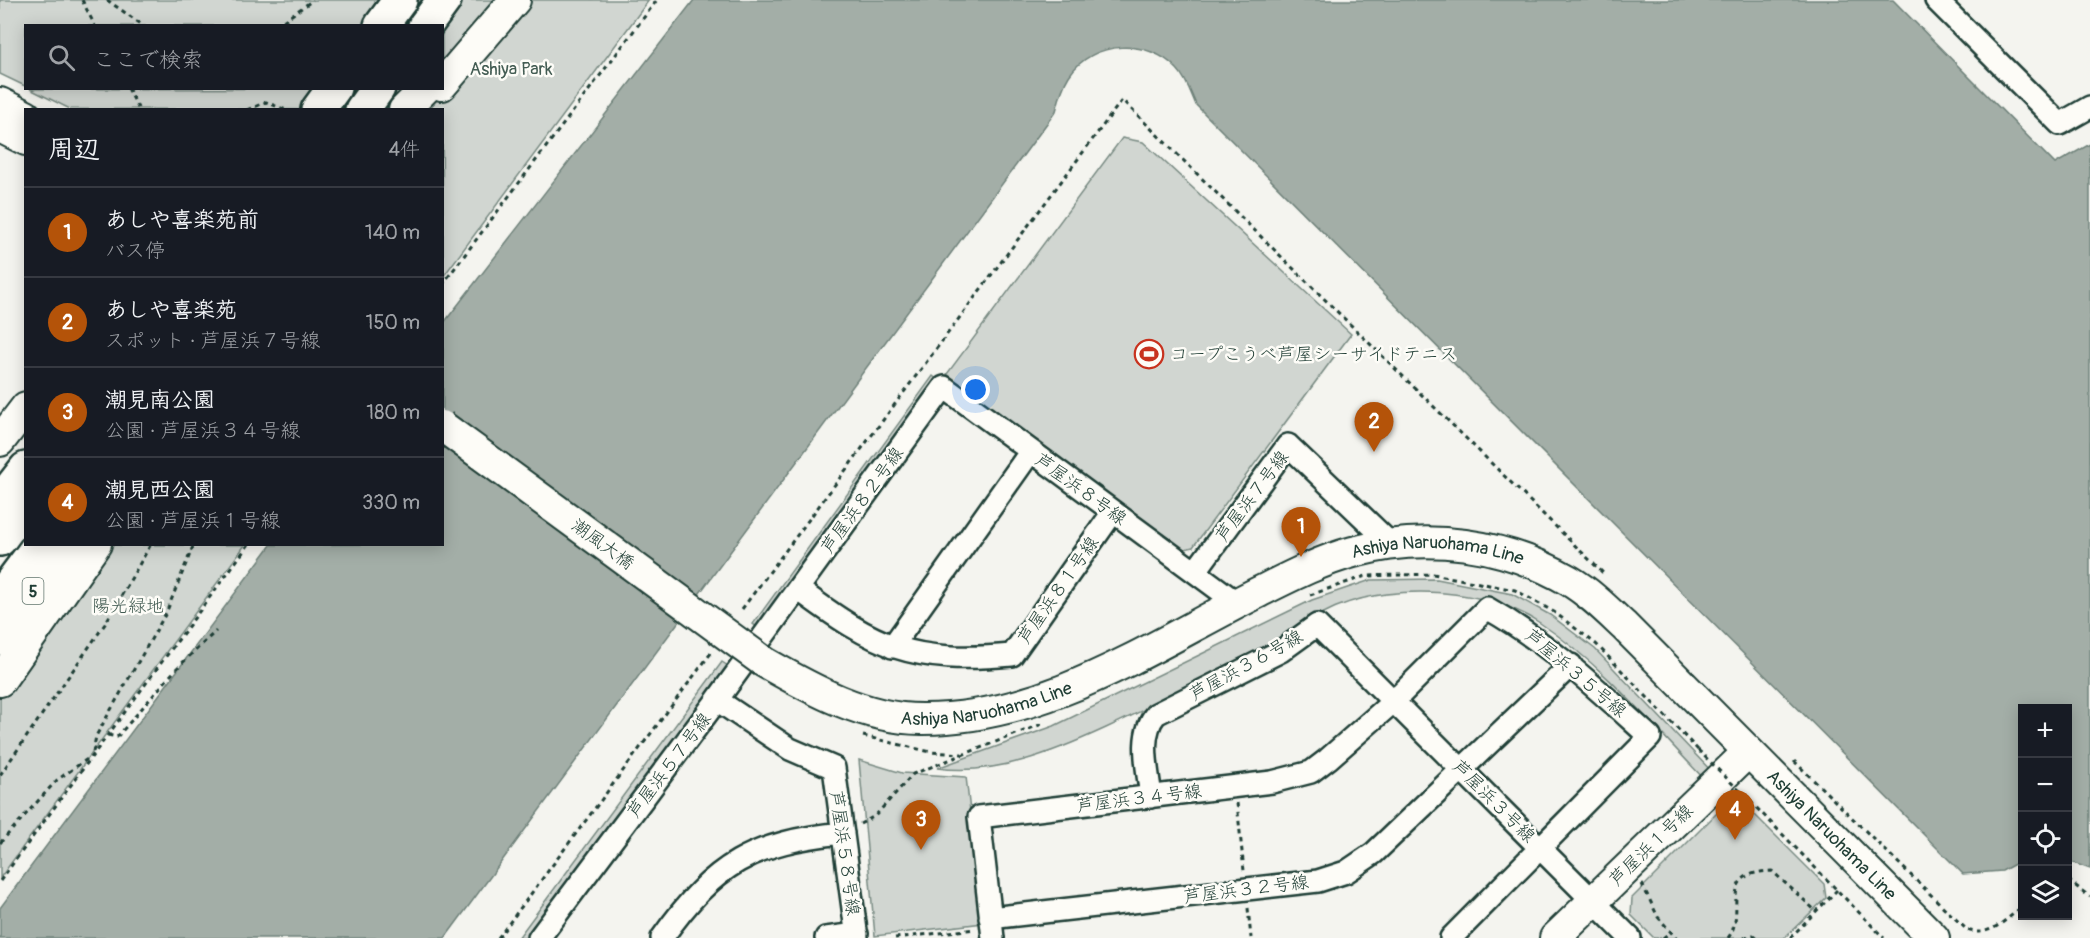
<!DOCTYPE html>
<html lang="ja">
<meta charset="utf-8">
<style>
:root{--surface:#171b24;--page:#242831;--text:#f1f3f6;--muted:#9ea1a6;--line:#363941;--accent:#b45309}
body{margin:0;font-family:Pangolin,"Klee One",sans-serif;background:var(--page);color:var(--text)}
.controls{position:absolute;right:18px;bottom:18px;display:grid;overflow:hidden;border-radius:0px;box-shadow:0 3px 15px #0003}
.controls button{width:54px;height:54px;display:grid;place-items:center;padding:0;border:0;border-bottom:2px solid var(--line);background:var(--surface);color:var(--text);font:30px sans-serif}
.you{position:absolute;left:976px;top:390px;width:21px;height:21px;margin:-15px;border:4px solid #fff;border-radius:50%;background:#1a73e8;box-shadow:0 0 0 9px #1a73e833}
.badge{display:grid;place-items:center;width:39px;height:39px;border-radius:50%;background:var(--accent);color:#fff;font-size:20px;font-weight:700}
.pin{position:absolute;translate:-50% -50px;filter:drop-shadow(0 2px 3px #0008)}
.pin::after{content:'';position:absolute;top:32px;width:21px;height:18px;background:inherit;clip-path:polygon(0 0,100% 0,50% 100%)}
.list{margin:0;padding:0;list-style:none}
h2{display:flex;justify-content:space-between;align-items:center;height:78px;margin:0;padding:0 24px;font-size:26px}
h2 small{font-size:20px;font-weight:400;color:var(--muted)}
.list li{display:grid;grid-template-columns:39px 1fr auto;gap:18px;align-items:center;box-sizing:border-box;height:90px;padding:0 24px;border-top:2px solid var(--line)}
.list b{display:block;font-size:22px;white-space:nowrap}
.list p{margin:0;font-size:20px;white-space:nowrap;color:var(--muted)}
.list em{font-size:20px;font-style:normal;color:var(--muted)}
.icon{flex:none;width:33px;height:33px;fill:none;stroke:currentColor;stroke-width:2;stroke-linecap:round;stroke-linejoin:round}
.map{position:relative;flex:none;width:2090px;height:938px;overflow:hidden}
.search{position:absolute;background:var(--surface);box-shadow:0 3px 15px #0003;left:24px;top:24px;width:420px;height:66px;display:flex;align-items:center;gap:15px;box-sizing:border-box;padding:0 21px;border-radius:0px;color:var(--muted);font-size:22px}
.panel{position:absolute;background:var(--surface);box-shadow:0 3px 15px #0003;left:24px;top:108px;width:420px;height:438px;border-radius:0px}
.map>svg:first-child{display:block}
.green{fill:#d1d6d1;stroke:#788a82;stroke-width:1.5}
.water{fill:#a3aea7;stroke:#6e8179;stroke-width:1.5}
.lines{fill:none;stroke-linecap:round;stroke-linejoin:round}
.street-casing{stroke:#1f3d34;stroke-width:26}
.secondary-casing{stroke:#1f3d34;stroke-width:34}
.highway-casing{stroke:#1f3d34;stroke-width:38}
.path{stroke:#1f3d34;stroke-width:3;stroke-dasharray:4.5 4.5;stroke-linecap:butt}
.street{stroke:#fdfcf7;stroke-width:21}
.secondary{stroke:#fdfcf7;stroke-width:30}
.highway{stroke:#fdfcf7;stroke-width:33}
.secondary-bridge-casing{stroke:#1f3d34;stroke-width:34;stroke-linecap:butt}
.path-bridge{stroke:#1f3d34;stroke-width:3;stroke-dasharray:4.5 4.5;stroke-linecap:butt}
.secondary-bridge{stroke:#fdfcf7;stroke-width:30}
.labels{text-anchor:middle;stroke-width:5;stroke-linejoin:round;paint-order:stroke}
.shield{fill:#fdfcf7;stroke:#62766e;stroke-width:1.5}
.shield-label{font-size:16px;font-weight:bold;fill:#1f3d34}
.park-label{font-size:18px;fill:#435c53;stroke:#fdfcf7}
.poi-label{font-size:18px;fill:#1f3d34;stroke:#fdfcf7;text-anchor:start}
.street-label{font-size:18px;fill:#1f3d34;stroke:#fdfcf7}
</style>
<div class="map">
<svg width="2090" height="938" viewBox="0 0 2090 938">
<rect width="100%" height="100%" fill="#f4f4ef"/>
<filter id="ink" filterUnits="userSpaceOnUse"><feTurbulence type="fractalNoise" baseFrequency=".0167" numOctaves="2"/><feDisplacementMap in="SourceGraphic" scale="12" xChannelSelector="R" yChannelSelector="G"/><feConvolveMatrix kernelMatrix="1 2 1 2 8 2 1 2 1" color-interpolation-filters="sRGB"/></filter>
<g filter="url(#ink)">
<path class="green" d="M0 0H649L443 277 442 110 70 109 30 89 442 88V26H26L25 86 0 74Z
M1122 138 1143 142 1351 334 1193 547 1181 550 947 374Z
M933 376 941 383 761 630 753 624Z
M103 545H245L0 878V685Z
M1437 579 1512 594 1550 615 1595 649 1714 774 1707 782C1654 727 1603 665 1540 623 1489 588 1395 583 1339 606 1318 614 1299 628 1279 638 1222 669 1165 701 1106 728 1054 752 996 776 937 768L1054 726 1312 600 1371 580Z
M722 662 731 668 531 938H518Z
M859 760 902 773 966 777 983 923 875 936Z
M1735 795 1824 884 1826 898 1784 938H1654L1631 915 1632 898Z"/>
<path class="water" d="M694 0H1893L2055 164 2090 144V869L2068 861V708H2022V860L2002 871 1963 874 1196 105C1191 93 1186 78 1177 69 1149 38 1092 40 1069 76 1062 87 1059 99 1056 111L445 938H0V908L271 545 442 544 443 324Z"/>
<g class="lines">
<g class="street-casing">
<path id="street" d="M1936 0 2060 124 2090 107
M1195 572 1288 445 1392 545
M798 589C877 648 912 664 1012 655L1113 512
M892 647 1031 451 1237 603
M717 700 944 387 1031 451
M1151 797C1148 770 1138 735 1156 714L1281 651 1317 625 1630 938
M990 918 1318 881 1346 872 1374 853 1571 665
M539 938 717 700 790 749 834 768 857 938
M662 938C714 864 753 842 843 833
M826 938 857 934
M993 938 979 817 1272 782 1311 772 1328 759 1394 701 1487 608C1549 643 1598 690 1650 737L1451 938"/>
</g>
<g class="secondary-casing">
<g id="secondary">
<path d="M442 85 515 0"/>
<path d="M0 103 26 116"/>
<path d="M404 110 426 88"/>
<path d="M0 127 26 140"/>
<path d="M0 441 26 407"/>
<path id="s1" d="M764 662C811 689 865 719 921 719 1045 720 1151 646 1259 592 1289 577 1320 561 1353 552 1426 532 1505 543 1570 581 1590 593 1607 610 1624 626L1934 938"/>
<path d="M0 681 96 544"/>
<path d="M1555 938 1748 752"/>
</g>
</g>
<g class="highway-casing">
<path id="highway" d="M381 26 400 0
M425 26 444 0
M318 110 334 88
M362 110 378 88
M0 502 26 469
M0 539 26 504
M0 598 35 551
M0 638 65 544"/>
</g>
<path class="path" d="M82 0 95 26
M107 0 144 26
M276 26 313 0
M128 88 139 110
M247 110 266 102 286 110
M442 285 657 0
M1310 595 1366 576 1433 574 1515 590 1554 612 1596 644 1698 750
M742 609 1122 100 1603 573
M108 735 117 737 177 668 216 631
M863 736 931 752 962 754
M93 752 96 736 166 613 194 544
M1794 761 1967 930C1989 938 2005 920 2022 907
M0 775 105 624 151 544
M1744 795 1884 938
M1237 803 1244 871
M860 824 875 816 913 774 1042 724
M0 843 57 780 90 757
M2068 880 2090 897
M0 881 249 544
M1642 884 1658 917 1676 938
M1248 908 1251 938
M498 938 711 653
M895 938 975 929
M1663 938 1669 933
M1728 938C1749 910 1714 873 1772 871L1816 911
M1744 938 1753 935 1757 938
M1790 938 1837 890"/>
<use href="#street" class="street"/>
<use href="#secondary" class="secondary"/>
<use href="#highway" class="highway"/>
<g class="secondary-bridge-casing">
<path id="secondary-bridge" d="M442 426 764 662"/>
</g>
<path class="path-bridge" d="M1698 750 1744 795"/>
<use href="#secondary-bridge" class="secondary-bridge"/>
</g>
</g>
<defs>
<g id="stadium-ring" transform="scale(1.5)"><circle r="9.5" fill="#fdfcf7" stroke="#c8321e" stroke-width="1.5"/><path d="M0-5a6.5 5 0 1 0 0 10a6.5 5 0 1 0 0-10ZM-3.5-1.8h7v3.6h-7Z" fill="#c8321e"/></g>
</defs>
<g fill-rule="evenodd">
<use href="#stadium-ring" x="1149" y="354"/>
</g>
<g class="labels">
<rect class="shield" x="22.5" y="578" width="21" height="26" rx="4.5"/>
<g class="shield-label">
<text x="33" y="597">5</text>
</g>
<g class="park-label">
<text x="511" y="75">Ashiya Park</text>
<text x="128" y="612">陽光緑地</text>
</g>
<g class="poi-label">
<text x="1170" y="360">コープこうべ芦屋シーサイドテニス</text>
</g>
<g class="street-label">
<text transform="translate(1081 489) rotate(36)" y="6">芦屋浜８号線</text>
<text transform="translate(1252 496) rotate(-53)" y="6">芦屋浜７号線</text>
<text transform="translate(862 500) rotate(-54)" y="6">芦屋浜８２号線</text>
<text transform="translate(603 544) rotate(36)" y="6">潮風大橋</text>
<text dy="6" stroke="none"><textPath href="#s1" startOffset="722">Ashiya Naruohama Line</textPath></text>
<text transform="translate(1058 590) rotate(-55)" y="6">芦屋浜８１号線</text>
<text transform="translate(1246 665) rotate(-29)" y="6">芦屋浜３６号線</text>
<text transform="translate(1576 673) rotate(40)" y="6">芦屋浜３５号線</text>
<text dy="6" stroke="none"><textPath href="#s1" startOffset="236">Ashiya Naruohama Line</textPath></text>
<text transform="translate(669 765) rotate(-53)" y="6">芦屋浜５７号線</text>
<text transform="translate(1139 798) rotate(-7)" y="6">芦屋浜３４号線</text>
<text transform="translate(1494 801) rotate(45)" y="6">芦屋浜３号線</text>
<text dy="6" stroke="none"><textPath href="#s1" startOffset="1226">Ashiya Naruohama Line</textPath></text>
<text transform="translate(1651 845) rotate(-44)" y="6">芦屋浜１号線</text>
<text transform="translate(845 853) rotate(82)" y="6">芦屋浜５８号線</text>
<text transform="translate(1246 889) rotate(-7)" y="6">芦屋浜３２号線</text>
</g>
</g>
</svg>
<div class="controls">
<button>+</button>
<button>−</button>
<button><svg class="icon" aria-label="locate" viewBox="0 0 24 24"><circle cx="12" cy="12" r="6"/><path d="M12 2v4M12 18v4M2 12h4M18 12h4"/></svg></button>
<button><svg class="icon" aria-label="layers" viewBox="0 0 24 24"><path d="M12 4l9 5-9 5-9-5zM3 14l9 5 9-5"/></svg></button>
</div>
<div class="you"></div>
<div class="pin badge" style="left:1301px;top:557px">1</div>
<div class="pin badge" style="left:1374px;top:452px">2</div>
<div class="pin badge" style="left:921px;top:850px">3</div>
<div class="pin badge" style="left:1735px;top:840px">4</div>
<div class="search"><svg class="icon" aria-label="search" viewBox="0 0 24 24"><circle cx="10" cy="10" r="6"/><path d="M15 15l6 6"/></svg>ここで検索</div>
<section class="panel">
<h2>周辺<small>4件</small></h2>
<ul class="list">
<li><span class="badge">1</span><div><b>あしや喜楽苑前</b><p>バス停</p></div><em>140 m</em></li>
<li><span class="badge">2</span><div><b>あしや喜楽苑</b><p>スポット · 芦屋浜７号線</p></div><em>150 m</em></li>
<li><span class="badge">3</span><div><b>潮見南公園</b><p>公園 · 芦屋浜３４号線</p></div><em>180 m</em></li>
<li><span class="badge">4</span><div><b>潮見西公園</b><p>公園 · 芦屋浜１号線</p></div><em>330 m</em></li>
</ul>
</section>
</div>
